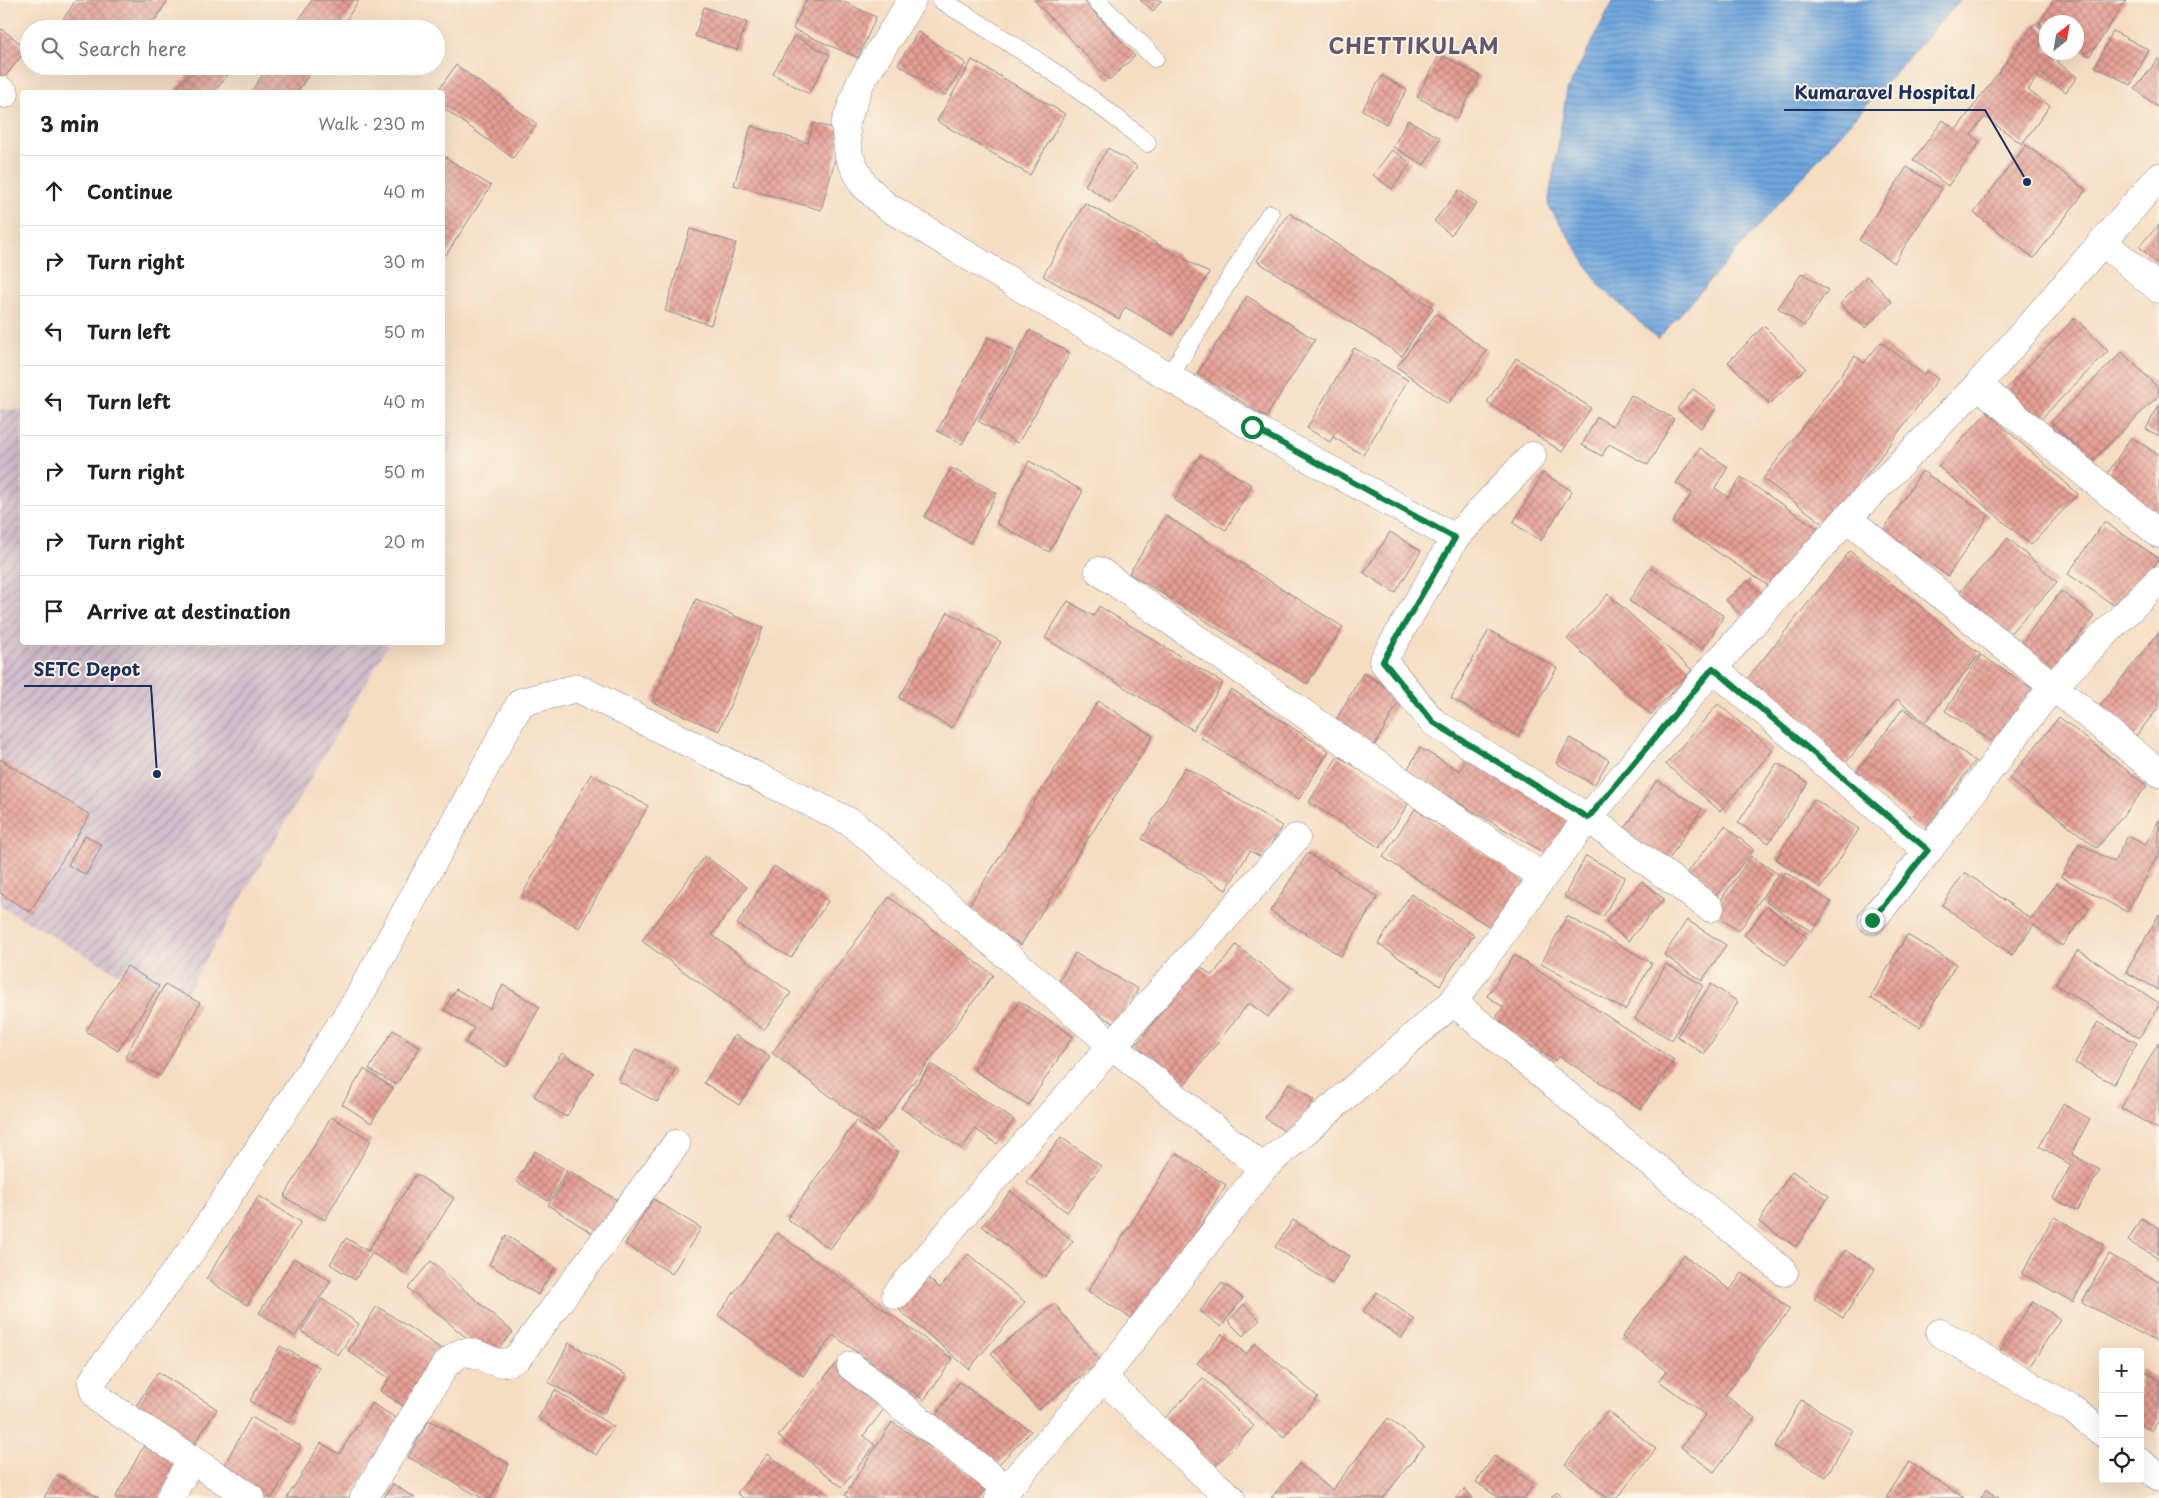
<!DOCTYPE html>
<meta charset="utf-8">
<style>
:root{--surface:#fff;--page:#f2f2f2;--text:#202124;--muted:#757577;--line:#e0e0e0}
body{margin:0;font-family:"Playpen Sans",sans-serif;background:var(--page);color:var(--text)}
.controls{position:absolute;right:15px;bottom:15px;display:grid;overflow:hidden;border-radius:5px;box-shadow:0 5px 20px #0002}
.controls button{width:45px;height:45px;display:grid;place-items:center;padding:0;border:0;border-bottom:1px solid var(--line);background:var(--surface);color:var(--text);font:25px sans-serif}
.compass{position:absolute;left:2039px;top:15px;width:45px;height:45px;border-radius:50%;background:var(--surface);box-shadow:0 5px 20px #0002;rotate:31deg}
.stop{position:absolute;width:15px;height:15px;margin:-11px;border:4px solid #0b8043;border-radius:50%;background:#fff}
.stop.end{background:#0b8043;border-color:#fff;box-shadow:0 1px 5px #0008}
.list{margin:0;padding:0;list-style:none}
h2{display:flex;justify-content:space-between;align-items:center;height:65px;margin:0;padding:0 20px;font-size:21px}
h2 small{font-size:16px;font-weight:400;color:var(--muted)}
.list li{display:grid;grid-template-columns:32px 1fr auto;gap:15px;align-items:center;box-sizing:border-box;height:70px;padding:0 20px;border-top:1px solid var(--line)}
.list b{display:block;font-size:19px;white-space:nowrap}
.list em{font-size:16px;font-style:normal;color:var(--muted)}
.icon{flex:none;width:28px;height:28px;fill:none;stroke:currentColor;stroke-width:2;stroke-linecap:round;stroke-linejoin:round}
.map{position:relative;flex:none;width:2159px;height:1498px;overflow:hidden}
.search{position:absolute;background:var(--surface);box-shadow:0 5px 20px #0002;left:20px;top:20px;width:425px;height:55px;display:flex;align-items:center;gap:12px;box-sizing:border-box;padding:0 18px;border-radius:28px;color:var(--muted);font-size:19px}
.panel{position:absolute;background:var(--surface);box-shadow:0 5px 20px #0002;left:20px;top:90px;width:425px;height:555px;border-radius:5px}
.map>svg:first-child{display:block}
.industrial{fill:url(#industrial-furrows)}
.water{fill:url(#water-rules);stroke:#466b9e}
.building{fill:url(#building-cross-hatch)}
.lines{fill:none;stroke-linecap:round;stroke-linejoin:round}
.lane-casing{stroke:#888690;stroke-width:19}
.street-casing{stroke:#888690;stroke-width:29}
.secondary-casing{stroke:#888690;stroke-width:29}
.lane{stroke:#fff;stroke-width:18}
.street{stroke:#fff;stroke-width:28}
.secondary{stroke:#fff;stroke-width:28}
.route{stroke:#0b8043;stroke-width:6}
.labels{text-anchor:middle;stroke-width:4;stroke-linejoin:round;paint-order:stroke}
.district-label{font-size:21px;font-weight:bold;letter-spacing:1px;fill:#625671;stroke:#fcf5e5}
.leader{fill:none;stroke:#1b2f5e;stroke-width:2}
.callout-dot{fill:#1b2f5e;stroke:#fcf5e5;stroke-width:2}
.callout-label{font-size:18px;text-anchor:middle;font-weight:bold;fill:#1b2f5e;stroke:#fcf5e5;stroke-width:4;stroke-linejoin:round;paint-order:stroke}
</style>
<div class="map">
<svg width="2159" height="1498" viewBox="0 0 2159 1498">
<defs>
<pattern id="industrial-furrows" width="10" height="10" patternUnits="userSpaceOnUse" patternTransform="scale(1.25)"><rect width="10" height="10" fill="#d1bdcb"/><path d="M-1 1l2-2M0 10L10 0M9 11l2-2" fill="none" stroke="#a99aa8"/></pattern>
<pattern id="water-rules" width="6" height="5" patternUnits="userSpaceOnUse" patternTransform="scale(1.25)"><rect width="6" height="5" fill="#71a7de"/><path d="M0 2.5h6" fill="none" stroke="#5c88b7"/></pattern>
<pattern id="building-cross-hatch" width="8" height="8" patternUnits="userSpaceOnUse" patternTransform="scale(1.25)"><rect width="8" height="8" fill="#e79f94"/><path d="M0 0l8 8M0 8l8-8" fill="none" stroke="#ba827c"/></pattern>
</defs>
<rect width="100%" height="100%" fill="#fcf5e5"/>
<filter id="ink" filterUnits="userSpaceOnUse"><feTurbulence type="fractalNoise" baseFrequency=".02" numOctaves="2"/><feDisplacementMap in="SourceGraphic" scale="10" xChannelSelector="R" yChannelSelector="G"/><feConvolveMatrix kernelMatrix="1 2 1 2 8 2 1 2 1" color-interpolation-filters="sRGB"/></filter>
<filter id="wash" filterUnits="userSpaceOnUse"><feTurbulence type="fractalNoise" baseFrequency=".0096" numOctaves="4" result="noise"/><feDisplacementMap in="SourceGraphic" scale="20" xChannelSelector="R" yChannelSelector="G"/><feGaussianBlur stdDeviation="1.12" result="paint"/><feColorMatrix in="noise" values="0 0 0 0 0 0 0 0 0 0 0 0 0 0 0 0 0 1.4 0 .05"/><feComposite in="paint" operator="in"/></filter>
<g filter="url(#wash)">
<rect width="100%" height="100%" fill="#f5ddc2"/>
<path class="industrial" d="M0 409 22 410V642L389 643 178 1008 0 906Z
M443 432 453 433 443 475 442 432Z"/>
<path class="water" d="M1614 0H1960L1658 339 1601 287 1548 205 1567 90Z"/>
<g id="blocks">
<path class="building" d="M76 0H168L149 29H61L58 27Z
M312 0H359L340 29H293Z
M806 0H840L876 17 858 58 793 29Z
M1034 0H1083L1135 56 1109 80Z
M1140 0H1162L1153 11Z
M2054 0H2126L2090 56 2076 48V22H2046V28L2039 23Z
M704 7 747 22 737 50 695 36Z
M2035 23 2046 32V52H2063L2057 62 2077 77 2066 92 2040 73 2028 90 2050 106 2022 144 1985 117 1971 135 1980 142 1948 186 1913 160 1943 120 1956 130Z
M2 29 27 49 0 83V31Z
M2113 31 2149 50 2131 85 2095 66Z
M918 32 966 63 945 95 898 64Z
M794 36 830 55 809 94 773 74Z
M1440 54 1480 76 1457 119 1417 97Z
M2159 58V108L2135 89Z
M972 60 1065 114 1030 175 937 121Z
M456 65 537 124 513 158 442 107V92H437Z
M195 66H235L214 92H173Z
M268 66H315L297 92H251Z
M1382 76 1407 90 1386 124 1362 110Z
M1408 120 1440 138 1424 165 1393 147Z
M813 123 843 131 821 210 734 185 751 126 808 143Z
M2026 145 2086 190 2034 258 1974 213Z
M1108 148 1137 166 1112 203 1085 185Z
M1392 150 1411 163 1392 189 1373 175Z
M442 155 491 186 446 255 442 253Z
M1907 167 1942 189 1894 263 1859 240Z
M1459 190 1477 204 1451 235 1434 221Z
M1085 203 1209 273 1173 335 1125 307 1119 319 1043 276Z
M1289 213 1433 308 1402 356 1257 261Z
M2159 225V266L2139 246Z
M690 229 736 243 711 325 665 311Z
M1802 273 1828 290 1804 326 1778 308Z
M1867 276 1892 302 1865 328 1840 304Z
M1247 296 1315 340 1266 417 1197 374Z
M1436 314 1487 351 1448 404 1397 367Z
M2075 318 2108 351 2037 423 2004 391Z
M1764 326 1806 368 1770 404 1728 362Z
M1030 330 1070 353 1018 443 978 421Z
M988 337 1014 351 962 444 937 431Z
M1881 342 1924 375 1927 371 1938 379 1828 527 1763 479 1855 356 1864 363Z
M1354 348 1408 380 1363 455 1333 437 1330 442 1307 428Z
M2122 352 2159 389V395L2091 462 2051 422Z
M1516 358 1591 408 1562 452 1487 402Z
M1693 389 1717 407 1701 428 1677 409Z
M1631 395 1674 419 1648 465 1609 444 1602 456 1582 445 1597 417 1613 426Z
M2159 405V436L2146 429Z
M1987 412 2078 494 2031 545 1938 466Z
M2131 437 2159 455V515L2104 479Z
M1700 448 1728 467 1715 488 1728 497 1741 477 1820 530 1778 592 1672 522 1692 493 1676 483Z
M1200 455 1252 485 1226 530 1174 500Z
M1029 461 1083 491 1049 552 996 523Z
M951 468 997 493 970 543 924 517Z
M1922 471 1989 515 1948 576 1882 532Z
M1543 473 1572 491 1541 541 1513 523Z
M1166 516 1343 627 1307 684 1129 573Z
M2104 522 2159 558 2124 612 2068 574Z
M1390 532 1421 551 1395 593 1364 573Z
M2008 538 2057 582 2004 640 1956 596Z
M1850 551 1980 654 1925 722 1897 699 1844 765 1743 684Z
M1650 568 1724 616 1703 649 1629 601Z
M1748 580 1763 595 1741 616 1726 600Z
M2061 591 2094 616 2053 670 2020 645Z
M1608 594 1692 670 1651 715 1567 639Z
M696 599 763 628 719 731 652 702Z
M1068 601 1093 616 1099 606 1223 683 1193 730 1045 638Z
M948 612 1001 642 952 728 899 698Z
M1489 630 1557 668 1518 736 1451 698Z
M2159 632V707L2135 737 2098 708Z
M1981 655 2034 690 1998 745 1945 711Z
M1363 673 1402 696 1373 748 1333 725Z
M1231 689 1329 751 1299 799 1201 738Z
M1098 701 1153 736 1021 945 966 910Z
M1718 704 1773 750 1720 811 1666 764Z
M1903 708 1975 761 1924 831 1909 820 1911 817 1854 776Z
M2059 717 2147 786 2097 848 2009 779Z
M1570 738 1609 760 1594 785 1556 763Z
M1420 748 1460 771 1468 755 1571 815 1548 855 1406 772Z
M1338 756 1410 801 1380 848 1309 802Z
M0 759 90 815 30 912 0 893Z
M1777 763 1808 783 1769 843 1738 823Z
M1185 767 1282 826 1263 858 1250 851 1226 890 1142 839Z
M591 774 648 806 579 928 522 895Z
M1657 780 1702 809 1665 865 1620 836Z
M1814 799 1859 829 1821 888 1776 859Z
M1415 809 1528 883 1496 931 1383 857Z
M2159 820V853L2127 912 2061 877 2079 843 2114 862 2128 836 2145 845Z
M1725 826 1754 850 1712 900 1684 876Z
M85 835 102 845 86 875 68 865Z
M1308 853 1378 897 1341 956 1270 911Z
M705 856 747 887 712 935 791 993 764 1030 642 941Z
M1586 856 1625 877 1603 917 1564 896Z
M1751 856 1778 874 1739 931 1712 913Z
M774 866 828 901 791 958 737 924Z
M1785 872 1831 902 1812 932 1766 902Z
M1965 872 2031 919 2057 883 2090 908 2062 946 2034 925 2012 955 1942 905Z
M1642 881 1664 899 1628 941 1606 922Z
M1411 894 1474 935 1440 985 1378 944Z
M889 897 993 975 877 1131 772 1053Z
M1767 906 1807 937 1785 965 1744 935Z
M2159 914V990L2126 972Z
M1567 916 1652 963 1625 1010 1541 964Z
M1687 920 1726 945 1702 981 1664 955Z
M1907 935 1956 964 1920 1027 1870 998Z
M1236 945 1291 988 1268 1017 1249 1003 1182 1088 1133 1048 1199 965 1212 976Z
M2078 950 2159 1003V1006L2139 1038 2055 984Z
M1075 953 1138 989 1117 1025 1055 989Z
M1514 955 1674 1060 1641 1109 1559 1056 1555 1061 1494 1021 1503 1007 1487 996Z
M1666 964 1703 985 1672 1040 1635 1019Z
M127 966 159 986 118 1051 86 1031Z
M165 984 200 1003 160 1076 125 1057Z
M1711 984 1738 1002 1704 1054 1677 1036Z
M503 985 540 1007 506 1067 465 1043 474 1028 444 1010 456 989 490 1009Z
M1019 1001 1073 1036 1028 1105 974 1070Z
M2098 1022 2137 1043 2114 1084 2075 1063Z
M393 1030 420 1047 396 1085 369 1069Z
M735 1035 770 1057 739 1105 704 1083Z
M2159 1042V1130L2121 1108Z
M636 1049 675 1070 657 1102 618 1081Z
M562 1053 594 1073 566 1117 534 1096Z
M931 1064 1014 1120 997 1144 975 1129 962 1149 901 1108Z
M364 1069 393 1088 371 1123 342 1104Z
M1289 1083 1314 1100 1290 1135 1265 1118Z
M2063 1104 2090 1119 2071 1154 2100 1170 2077 1211 2053 1198 2071 1165 2039 1146Z
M331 1117 371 1140 325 1220 284 1197Z
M856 1121 899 1152 830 1249 787 1219Z
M1061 1137 1101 1166 1067 1212 1027 1183Z
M535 1151 567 1171 548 1201 516 1181Z
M1176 1153 1226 1185 1139 1323 1088 1291Z
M570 1171 620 1202 598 1237 548 1205Z
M1792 1171 1829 1196 1796 1247 1759 1222Z
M416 1174 454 1198 406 1274 372 1253 355 1280 330 1264 346 1238 368 1251Z
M1011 1191 1073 1241 1045 1277 982 1226Z
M259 1196 301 1222 247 1305 206 1279Z
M653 1199 701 1228 672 1274 625 1244Z
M2054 1217 2104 1245 2073 1302 2022 1274Z
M2141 1218 2159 1228V1259L2128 1241Z
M1293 1220 1350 1256 1332 1284 1275 1247Z
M777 1233 953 1359 924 1400 833 1335 803 1376 718 1315Z
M506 1235 555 1267 538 1295 489 1264Z
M1845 1250 1875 1269 1843 1318 1814 1299Z
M968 1254 1025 1302 969 1369 897 1308 924 1275 940 1288Z
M2109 1254 2159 1282V1343L2082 1302Z
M1684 1255 1730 1290 1742 1273 1790 1309 1725 1395 1755 1418 1714 1472 1681 1447 1705 1415 1659 1381 1666 1371 1622 1337Z
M294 1258 331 1281 295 1336 259 1313Z
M431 1261 513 1332 490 1358 408 1288Z
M1222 1283 1243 1298 1221 1327 1200 1311Z
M1377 1292 1415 1320 1401 1338 1363 1311Z
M322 1299 359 1324 338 1355 301 1331Z
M2033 1301 2060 1319 2028 1369 2000 1351Z
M1055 1304 1100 1361 1038 1410 991 1353Z
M1244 1304 1260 1320 1243 1336 1228 1321Z
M377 1306 446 1352 408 1409 380 1391 389 1378 348 1351Z
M1222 1334 1246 1354 1255 1343 1318 1397 1284 1437 1197 1363Z
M569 1343 626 1375 604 1413 548 1382Z
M280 1346 319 1367 289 1423 250 1401Z
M836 1363 888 1404 863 1436 875 1445 842 1487 778 1436Z
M2140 1368 2159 1380V1420L2152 1431 2140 1424Z
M158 1372 217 1409 191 1449 132 1412Z
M1203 1378 1254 1426 1214 1468 1163 1420Z
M959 1382 1031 1431 999 1464 932 1421Z
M555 1390 614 1427 596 1455 538 1418Z
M1801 1400 1853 1430 1826 1477 1775 1447Z
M372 1403 399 1420 350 1498H287L321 1443 339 1454Z
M1608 1411 1656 1449 1617 1498H1607L1565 1464Z
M251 1417 301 1446 272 1498H266L220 1472Z
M1388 1418 1424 1446 1383 1498H1271L1299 1464 1332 1490Z
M429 1420 509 1464 491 1498H482L408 1457Z
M892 1422 988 1485 979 1498H924L922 1496 920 1498H849L845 1495Z
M146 1442 180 1461 159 1498H115Z
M768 1454 824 1498H743L737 1493Z
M1494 1456 1534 1484 1524 1498H1499L1476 1482Z
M1909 1462 1964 1498H1886Z
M57 1475 99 1498H44Z
M393 1484 415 1498H384Z
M1465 1489 1473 1498H1455Z
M1986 1489 1999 1498H1981Z
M1557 1491 1564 1498H1551Z"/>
</g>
</g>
<g filter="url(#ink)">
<use href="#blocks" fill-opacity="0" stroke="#888690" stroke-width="1"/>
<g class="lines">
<g class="lane-casing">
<path id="lane" d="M941 0C1012 43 1083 89 1147 143
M1096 0 1155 58
M1169 377 1270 214"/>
</g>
<g class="street-casing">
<path id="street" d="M912 0 860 83 845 125 849 156 863 184 886 206 1252 427 1455 538
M0 90 5 94
M2103 242 2159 289
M1978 385 2159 534
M1532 456 1455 538 1383 661 1433 722 1588 818 1710 908
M1847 518 2159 773
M1099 571 1441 809 1543 877
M1713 668 1928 851
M1872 920 1928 851 2052 687 2159 580
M1453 1002 1784 1272
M896 1295 991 1182 1296 838
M1940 1333 2069 1407 2103 1433
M851 1366 1007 1489
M1103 1378 1213 1483 1231 1498
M2140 1462 2159 1477
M170 1498 191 1460
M251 1498 100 1400 94 1391 92 1383 97 1374 192 1250 356 1002 521 702 577 688 852 823 1113 1046 1263 1168
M364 1498 445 1365C450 1361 456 1355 461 1353 483 1348 494 1374 518 1357L676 1144"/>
</g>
<g class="secondary-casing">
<path id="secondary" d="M999 1498 1103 1378 1263 1168 1453 1002 1543 877 1588 818 1713 668 1847 518 1978 385 2159 177"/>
</g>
<use href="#lane" class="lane"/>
<use href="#street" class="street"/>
<use href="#secondary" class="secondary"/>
</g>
</g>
<g class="lines" filter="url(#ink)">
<path class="route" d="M1252 427 1455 538 1383 661 1433 722 1588 818 1713 668 1928 850 1872 920"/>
</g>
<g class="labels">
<g class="district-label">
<text x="1414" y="54">CHETTIKULAM</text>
</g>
</g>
<path class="leader" d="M2027 182L1985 110H1784M157 774L151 686H24"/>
<g class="callout-dot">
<circle cx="2027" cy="182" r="5"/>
<circle cx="157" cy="774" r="5"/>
</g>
<g class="callout-label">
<text x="1885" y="99">Kumaravel Hospital</text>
<text x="87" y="676">SETC Depot</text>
</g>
</svg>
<div class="controls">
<button>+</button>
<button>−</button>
<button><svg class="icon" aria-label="locate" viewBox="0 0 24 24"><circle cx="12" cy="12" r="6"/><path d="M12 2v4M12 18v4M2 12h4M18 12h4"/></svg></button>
</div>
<svg class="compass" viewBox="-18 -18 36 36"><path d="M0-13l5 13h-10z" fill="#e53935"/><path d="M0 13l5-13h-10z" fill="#757577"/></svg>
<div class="stop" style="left:1252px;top:427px"></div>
<div class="stop end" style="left:1872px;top:920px"></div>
<div class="search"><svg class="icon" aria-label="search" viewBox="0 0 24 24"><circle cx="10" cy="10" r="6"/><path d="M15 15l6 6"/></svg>Search here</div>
<section class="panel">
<h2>3 min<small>Walk · 230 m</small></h2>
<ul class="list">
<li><svg class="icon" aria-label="ahead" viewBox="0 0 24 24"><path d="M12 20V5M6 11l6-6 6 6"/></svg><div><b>Continue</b></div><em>40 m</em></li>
<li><svg class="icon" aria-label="right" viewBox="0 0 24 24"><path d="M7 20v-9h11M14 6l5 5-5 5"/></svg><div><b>Turn right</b></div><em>30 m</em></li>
<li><svg class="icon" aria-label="left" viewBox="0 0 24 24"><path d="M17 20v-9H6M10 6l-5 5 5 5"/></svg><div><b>Turn left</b></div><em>50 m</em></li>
<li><svg class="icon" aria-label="left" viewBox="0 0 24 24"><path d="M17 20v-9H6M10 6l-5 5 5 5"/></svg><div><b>Turn left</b></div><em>40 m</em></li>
<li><svg class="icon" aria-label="right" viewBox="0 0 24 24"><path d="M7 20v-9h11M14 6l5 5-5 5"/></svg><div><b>Turn right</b></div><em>50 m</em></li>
<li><svg class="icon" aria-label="right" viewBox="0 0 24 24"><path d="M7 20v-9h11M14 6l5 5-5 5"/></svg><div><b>Turn right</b></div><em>20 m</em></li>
<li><svg class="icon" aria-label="arrive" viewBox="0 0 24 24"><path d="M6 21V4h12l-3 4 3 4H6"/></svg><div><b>Arrive at destination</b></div></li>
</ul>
</section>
</div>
